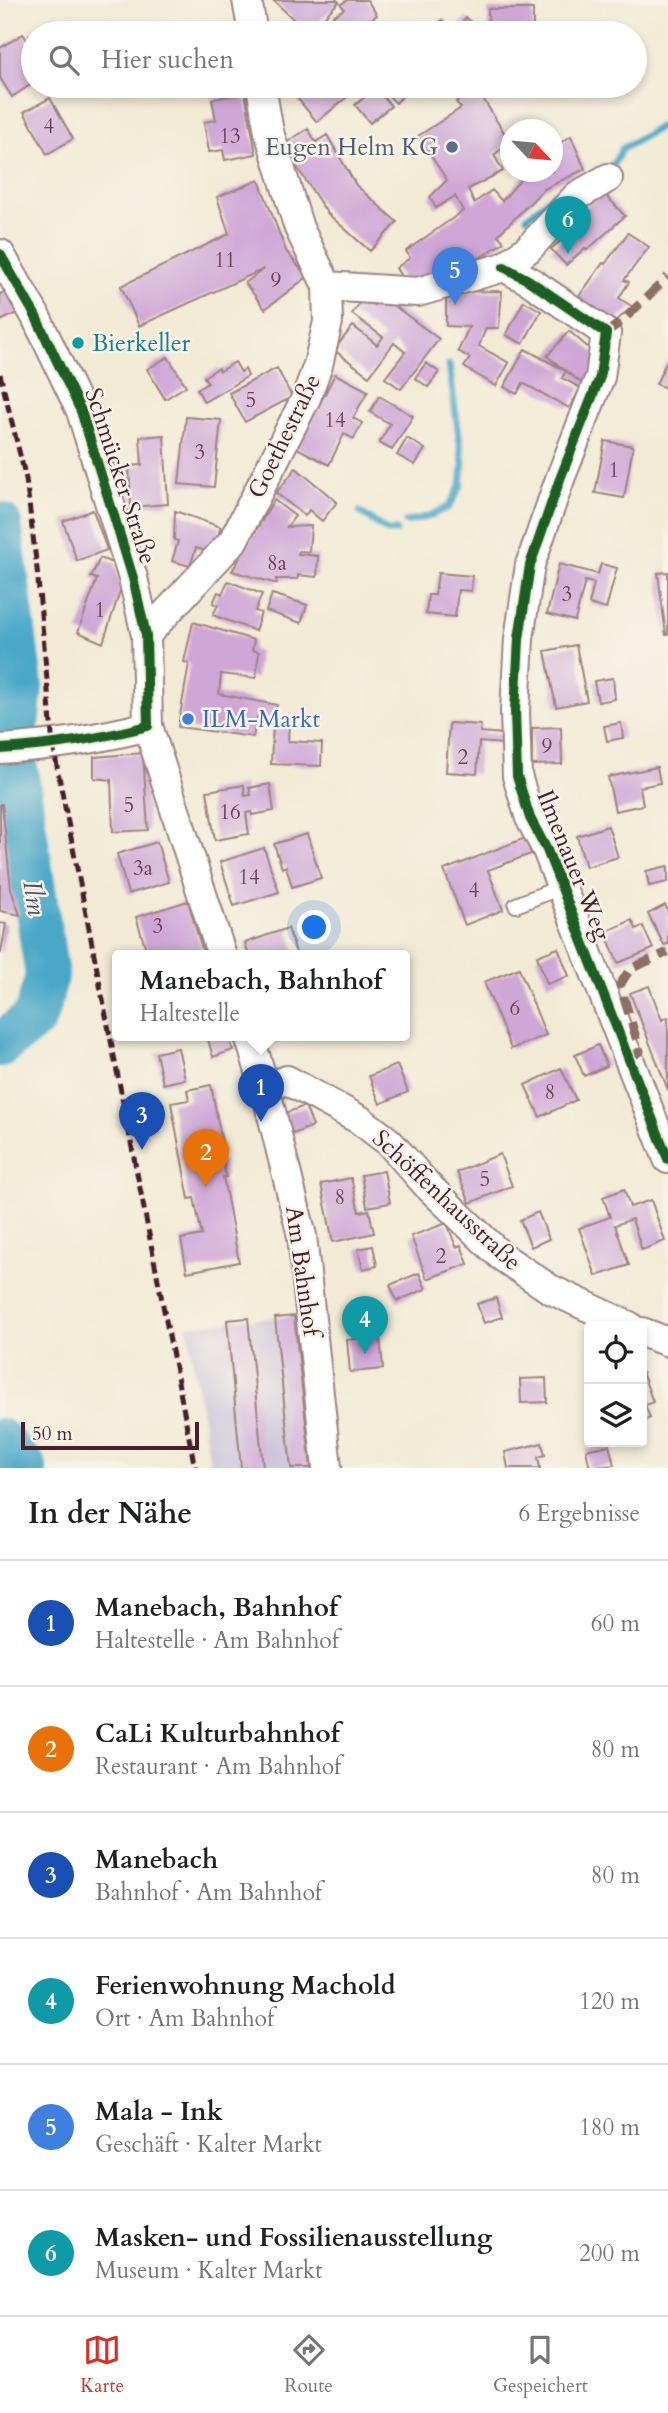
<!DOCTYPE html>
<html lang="de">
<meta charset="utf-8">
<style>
:root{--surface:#fff;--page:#f6f6f6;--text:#202124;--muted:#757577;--line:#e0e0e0;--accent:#d93025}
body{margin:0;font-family:Cardo,serif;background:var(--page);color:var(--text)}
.controls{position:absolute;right:21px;bottom:21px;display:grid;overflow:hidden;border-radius:7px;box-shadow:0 4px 10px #0003}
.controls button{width:63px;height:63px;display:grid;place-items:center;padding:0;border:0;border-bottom:2px solid var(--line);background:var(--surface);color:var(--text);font:35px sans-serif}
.compass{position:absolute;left:500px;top:119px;width:63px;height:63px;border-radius:50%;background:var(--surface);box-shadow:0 4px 10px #0003;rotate:116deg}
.scale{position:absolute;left:21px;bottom:18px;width:178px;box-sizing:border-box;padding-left:7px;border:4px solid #4a1f2b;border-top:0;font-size:19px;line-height:24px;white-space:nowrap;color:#4a1f2b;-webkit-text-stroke:5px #f7f3e8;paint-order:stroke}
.you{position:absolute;left:315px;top:928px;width:24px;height:24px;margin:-18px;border:5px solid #fff;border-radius:50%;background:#1a73e8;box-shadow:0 0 0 10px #1a73e833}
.badge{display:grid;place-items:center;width:46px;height:46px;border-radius:50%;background:var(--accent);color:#fff;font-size:23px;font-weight:700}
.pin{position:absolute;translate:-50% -58px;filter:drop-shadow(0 2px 4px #0008)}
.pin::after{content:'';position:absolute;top:37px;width:24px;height:21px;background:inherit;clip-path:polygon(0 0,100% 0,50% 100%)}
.popup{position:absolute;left:112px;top:950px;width:298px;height:91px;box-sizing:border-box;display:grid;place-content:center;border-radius:7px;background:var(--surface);filter:drop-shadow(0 2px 5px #0005);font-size:23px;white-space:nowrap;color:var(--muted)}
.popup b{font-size:26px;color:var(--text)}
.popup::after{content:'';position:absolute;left:50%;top:100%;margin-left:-14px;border:14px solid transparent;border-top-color:var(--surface)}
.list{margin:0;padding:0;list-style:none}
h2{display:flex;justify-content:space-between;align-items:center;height:91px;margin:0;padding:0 28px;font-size:30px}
h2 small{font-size:23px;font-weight:400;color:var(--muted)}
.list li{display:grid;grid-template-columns:46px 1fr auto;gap:21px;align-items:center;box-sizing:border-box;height:126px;padding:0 28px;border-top:2px solid var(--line)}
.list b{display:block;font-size:26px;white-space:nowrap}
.list p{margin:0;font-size:23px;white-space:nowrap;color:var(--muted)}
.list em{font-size:23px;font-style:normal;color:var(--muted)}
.icon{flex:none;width:38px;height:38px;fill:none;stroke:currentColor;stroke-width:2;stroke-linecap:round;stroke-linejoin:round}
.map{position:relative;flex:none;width:668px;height:1468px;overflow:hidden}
.search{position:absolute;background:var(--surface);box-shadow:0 4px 10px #0003;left:21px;right:21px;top:21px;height:77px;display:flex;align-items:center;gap:18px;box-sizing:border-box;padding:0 24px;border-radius:38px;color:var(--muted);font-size:26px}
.sheet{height:847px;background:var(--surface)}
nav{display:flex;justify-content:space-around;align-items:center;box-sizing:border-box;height:98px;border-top:2px solid var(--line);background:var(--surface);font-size:19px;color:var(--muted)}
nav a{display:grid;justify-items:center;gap:4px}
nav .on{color:var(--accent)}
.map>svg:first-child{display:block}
.industrial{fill:#c7c0d8}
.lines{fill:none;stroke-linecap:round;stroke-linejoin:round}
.stream{stroke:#4aa7c8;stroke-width:7}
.river{stroke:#4aa7c8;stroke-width:44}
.building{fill:#cfa7d7}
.service-casing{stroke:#9e8480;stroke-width:18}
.minor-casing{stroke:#9e8480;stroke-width:32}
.service{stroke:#fff;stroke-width:14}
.minor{stroke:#fff;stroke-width:28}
.rail{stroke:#4a1f2b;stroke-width:5;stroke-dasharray:10 5;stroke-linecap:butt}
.quiet{stroke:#8d6e63;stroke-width:9;stroke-dasharray:18 9;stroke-linecap:butt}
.cycleway-casing{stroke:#f7f3e8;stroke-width:15}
.cycleway{stroke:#1b5e20;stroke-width:10}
.service-dot{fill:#5c6f8a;stroke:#f7f3e8;stroke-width:2.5}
.culture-dot{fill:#0f9aa8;stroke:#f7f3e8;stroke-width:2.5}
.shop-dot{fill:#3f7fe0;stroke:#f7f3e8;stroke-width:2.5}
.labels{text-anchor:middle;stroke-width:5;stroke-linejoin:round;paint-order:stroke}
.number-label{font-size:21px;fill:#6b4156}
.service-label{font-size:24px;fill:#4e5e75;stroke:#f7f3e8;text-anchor:end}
.culture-label{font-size:24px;fill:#0d838f;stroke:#f7f3e8;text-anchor:start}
.street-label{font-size:24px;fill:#4a1f2b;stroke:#f7f3e8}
.shop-label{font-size:24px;fill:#366cbe;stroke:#f7f3e8;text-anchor:start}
.water-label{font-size:26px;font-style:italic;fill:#4a556a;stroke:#f7f3e8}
</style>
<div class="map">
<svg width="668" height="1468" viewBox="0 0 668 1468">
<rect width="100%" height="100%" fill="#f7f3e8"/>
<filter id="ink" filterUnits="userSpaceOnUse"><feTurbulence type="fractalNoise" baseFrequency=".0143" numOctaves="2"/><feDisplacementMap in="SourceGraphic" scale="14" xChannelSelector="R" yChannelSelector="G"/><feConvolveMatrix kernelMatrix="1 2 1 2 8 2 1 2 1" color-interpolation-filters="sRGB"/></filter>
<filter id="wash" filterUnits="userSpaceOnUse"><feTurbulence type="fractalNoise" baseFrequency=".00686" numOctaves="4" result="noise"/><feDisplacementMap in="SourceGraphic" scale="28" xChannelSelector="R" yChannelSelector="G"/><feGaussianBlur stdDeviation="1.57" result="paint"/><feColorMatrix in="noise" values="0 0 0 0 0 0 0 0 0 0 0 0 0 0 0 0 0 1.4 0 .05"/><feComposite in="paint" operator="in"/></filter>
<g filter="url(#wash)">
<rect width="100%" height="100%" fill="#f2ead4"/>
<path class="industrial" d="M300 1315 318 1468H211L187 1326Z"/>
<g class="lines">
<path class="stream" d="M607 169 612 167 622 149 668 122
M527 217 561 190 574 183
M360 512 387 531H396
M406 522 427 517 449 507 461 485 463 464 449 365
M16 776 31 774"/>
<path class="river" d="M0 524 21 685 14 756 47 976 35 1018 0 1045
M0 1440 25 1468"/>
</g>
<g id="blocks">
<path class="building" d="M273 0H337L339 2 308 33Z
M348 0H367L377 15 351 33H345L333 16 344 9 341 4Z
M488 9H533V33H488Z
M466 18 484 33H461L456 29Z
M52 20 61 33H33V42L29 35Z
M442 20 454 33H428Z
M23 34 33 49V83L12 97 0 78V48Z
M287 86H360L317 122Z
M378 86H412L396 103Z
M376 88 391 106 370 123 355 105Z
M477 89 510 142 494 155 503 171 468 189 474 203 492 190 502 201 527 172H552V158L556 156 552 148 571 136 585 169 544 189 498 235 504 242 452 276 428 283 423 275 407 286 396 268 410 258 406 251 463 211 455 196 436 208 430 197 447 180 418 136 461 108 456 102Z
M245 93 256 154 225 160 223 150 209 152 204 122 216 120 212 99Z
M50 98 73 139 47 154 24 112Z
M308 129 316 142 327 135 356 185 397 222 370 251 327 213 289 155 292 153 285 143Z
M259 180 286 251 307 277 265 309 245 283 264 269 139 326 121 286 229 234 217 197Z
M603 192 625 216 587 250 585 248 566 265 551 249 573 230 567 224Z
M628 233 649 247 624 280 629 282 619 298 633 307 613 323 577 299 603 263 605 264Z
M8 290 19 312 1 321 0 294Z
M502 291 499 328H486L479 346 509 363 496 386 464 367 470 358 458 351 469 327 446 326V292Z
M381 296 439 339 401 389 385 378 405 352 394 343 369 376 334 350 353 326 377 345 383 337 352 314 364 297 374 305Z
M524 301 541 311 523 344 506 335Z
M569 331 599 357 588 388 547 356Z
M525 349 566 371 562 378 581 388 569 408 523 383 517 394 504 387Z
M168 357 186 386 165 399 147 369Z
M668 358V389L656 384Z
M235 362 241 372 245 369 248 376 204 402 197 389 208 383 204 377 218 368 220 371Z
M426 363 439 372 428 387 415 378Z
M277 368 292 397 245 422 229 393Z
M335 374 368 391 353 418 362 423 354 439 344 434 329 465 297 448Z
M379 396 413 416 392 450 379 443 390 424 370 412Z
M186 417 221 420 214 487 179 484Z
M164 435 168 504 131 507 129 466 142 465 140 437Z
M407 438 425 449 415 465 397 455Z
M605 441 633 446 624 498 595 493Z
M296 468 337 502 322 521 309 510 305 516 276 493Z
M274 500 295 516 287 527 311 526 309 552 299 551 298 554 318 556 317 577 298 575V579H276L277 584 232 571Z
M93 510 107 550 77 561 63 521Z
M175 511 221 527 212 553 196 548 190 566 172 561 178 541 174 540Z
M100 558 115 564 121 588 103 643 78 632 97 579 91 577Z
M559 564 598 574 601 564 617 568 606 609 589 604 594 583 585 581 575 621 547 614Z
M668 572V635H666L658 573Z
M438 573 472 576 471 591 458 590 455 617 426 614 428 595H435Z
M228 581 262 594 255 611 261 613 255 631 213 615 218 605 213 603 218 592 222 594Z
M272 594 307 605 301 623 266 611Z
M193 622 254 640 252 650 259 652 256 678 221 674 219 694 277 705 274 719 257 717 253 737 178 727 189 664 184 662Z
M576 645 587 701 556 707 545 651Z
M613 678 615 699 598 702 594 681Z
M273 723 289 724 288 741 322 743 321 766 271 764Z
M449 723 481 725 480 732 504 734 503 744 479 742 477 774 446 772Z
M621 723 623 738 607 741 604 726Z
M561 727 562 764 532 765V728Z
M143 753 148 830 113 832 111 780 94 778V757Z
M657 767 660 783 640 787 643 805 615 811 608 777Z
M270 784 274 811 252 815V812L246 813 249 834 215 840 207 791 244 785 245 796 251 795 249 788Z
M0 804H2L11 889 20 915 0 911Z
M608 826 618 857 586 867 577 836Z
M307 834 321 878 292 887 286 866 282 868 274 844Z
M525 838 531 854 488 870 503 910 465 925 444 870Z
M157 842 169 882 128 894 117 854Z
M264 848 279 892 234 906 220 862Z
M668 866V882L649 886 646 871Z
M188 901 204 956H148L136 917Z
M665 905 668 911V944L664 945 648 914Z
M632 920 636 929 643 926 653 949 618 963 605 932Z
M0 923 6 924 1 953H0Z
M288 928 297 956H249L245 943Z
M558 948 569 976 547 984 537 956Z
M519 968 546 1035 511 1049 484 982Z
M649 986 662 1020 668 1017V1090L630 993Z
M207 1036H228L233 1050 213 1057Z
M598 1045 607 1066 584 1076 575 1055Z
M178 1048 185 1079 163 1084 156 1053Z
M397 1065 408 1092 380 1104 369 1076Z
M561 1068 576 1100 540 1117 525 1085Z
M211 1085 224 1154 216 1155 218 1162 223 1161 226 1177H223L239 1262 187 1272 181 1239 202 1235 194 1198 189 1199 171 1103 189 1100 187 1090Z
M305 1106 313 1126 293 1134 285 1113Z
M500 1154 512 1186 470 1203 457 1172Z
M384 1171 390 1203 367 1207 361 1175Z
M351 1178 359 1212 369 1210 374 1233 333 1242 321 1184Z
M624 1189 630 1207 651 1200 665 1241 642 1250 632 1219 615 1225 629 1265 596 1276 579 1228 610 1217 603 1197Z
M538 1212 549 1239 531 1247 520 1220Z
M447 1223 456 1247 461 1245 468 1264 427 1279 411 1236Z
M373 1246 377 1266 363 1269 358 1249Z
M419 1273 426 1289 397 1301 390 1285Z
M496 1298 502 1317 484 1323 477 1304Z
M294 1316 311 1468H291L275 1318Z
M248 1318 263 1468H241L227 1320Z
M380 1337 383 1369 350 1372 347 1340Z
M642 1372 653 1402 645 1405 650 1418 642 1422Z
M546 1378 547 1402 521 1403 520 1379Z
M542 1443 545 1455 538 1457 540 1468H508L505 1452Z
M609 1445 614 1465 590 1468 586 1450Z"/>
</g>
</g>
<g filter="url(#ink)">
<use href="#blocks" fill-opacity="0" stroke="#9e8480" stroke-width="2"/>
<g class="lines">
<g class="service-casing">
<path id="service" d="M516 905 561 887"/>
</g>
<g class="minor-casing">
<path id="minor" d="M247 0 253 33
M0 254 35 315 81 411 133 578 146 635 148 726 222 956
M504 267 528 280 606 333 600 377 560 479 530 565 519 639 515 711 517 776 530 818 547 850 668 1159
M327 286 418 292 504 267 529 248 577 196 608 178
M146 635 233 541 306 398 318 365 328 322 327 286 299 228 269 132 261 86
M0 749C51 746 98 739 148 726
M249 1036 265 1087 302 1236 327 1468
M265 1087 287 1080 360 1120 389 1142 427 1185 501 1256 550 1289 629 1326
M642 1332 668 1342"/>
</g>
<use href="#service" class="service"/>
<use href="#minor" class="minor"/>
<path class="rail" d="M0 374 26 479 37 569 53 746 195 1468"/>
<path class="quiet" d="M606 333 622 321 668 277
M628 1060 640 1051 620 985 630 969 668 952"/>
<g class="cycleway-casing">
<path id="cycleway" d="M0 254 35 315 81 411 118 529 133 578 146 635 148 726C98 739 51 746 0 749
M504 267 528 280 606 333 600 377 560 479 530 565 519 639 515 711 517 776 530 818 547 850 668 1159"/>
</g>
<use href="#cycleway" class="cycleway"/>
</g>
</g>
<circle class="service-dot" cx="452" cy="147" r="7"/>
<circle class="culture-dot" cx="78" cy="343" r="7"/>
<circle class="shop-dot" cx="188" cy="719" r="7"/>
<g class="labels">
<g class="number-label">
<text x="49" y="133">4</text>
<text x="230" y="143">13</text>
<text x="225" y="267">11</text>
<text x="276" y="287">9</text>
<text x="251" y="407">5</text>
<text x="335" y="427">14</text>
<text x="200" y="459">3</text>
<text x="614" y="477">1</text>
<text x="277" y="570">8a</text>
<text x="567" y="601">3</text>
<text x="100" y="617">1</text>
<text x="547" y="753">9</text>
<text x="463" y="764">2</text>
<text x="129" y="812">5</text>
<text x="230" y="819">16</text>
<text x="143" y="875">3a</text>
<text x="249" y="884">14</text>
<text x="474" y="897">4</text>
<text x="158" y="933">3</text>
<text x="515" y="1015">6</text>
<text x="550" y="1099">8</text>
<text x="485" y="1186">5</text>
<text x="340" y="1204">8</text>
<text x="441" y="1263">2</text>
</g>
<g class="service-label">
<text x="438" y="155">Eugen Helm KG</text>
</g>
<g class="culture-label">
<text x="92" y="351">Bierkeller</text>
</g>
<g class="street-label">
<text transform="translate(284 436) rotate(-64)" y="8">Goethestraße</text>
<text transform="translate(121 476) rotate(72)" y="8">Schmücker Straße</text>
<text transform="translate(574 865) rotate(68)" y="8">Ilmenauer Weg</text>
<text transform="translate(447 1200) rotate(43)" y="8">Schöffenhausstraße</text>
<text transform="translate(303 1271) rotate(82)" y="8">Am Bahnhof</text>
</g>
<g class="shop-label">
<text x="202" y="727">ILM-Markt</text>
</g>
<g class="water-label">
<text transform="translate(35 898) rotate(81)" y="9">Ilm</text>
</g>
</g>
</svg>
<div class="controls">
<button><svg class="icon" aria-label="locate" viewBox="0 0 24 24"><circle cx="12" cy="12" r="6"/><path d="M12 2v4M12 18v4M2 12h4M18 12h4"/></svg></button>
<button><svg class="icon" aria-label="layers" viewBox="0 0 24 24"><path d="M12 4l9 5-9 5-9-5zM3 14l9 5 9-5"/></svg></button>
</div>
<svg class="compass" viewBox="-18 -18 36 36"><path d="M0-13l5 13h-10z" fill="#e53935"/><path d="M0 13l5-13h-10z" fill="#757577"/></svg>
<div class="scale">50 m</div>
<div class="you"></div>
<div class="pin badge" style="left:261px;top:1122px;background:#1a4fb4">1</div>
<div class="popup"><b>Manebach, Bahnhof</b>Haltestelle</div>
<div class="pin badge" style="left:206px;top:1187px;background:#e8710a">2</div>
<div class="pin badge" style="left:142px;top:1150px;background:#1a4fb4">3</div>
<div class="pin badge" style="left:365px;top:1354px;background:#0f9aa8">4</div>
<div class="pin badge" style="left:455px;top:305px;background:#3f7fe0">5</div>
<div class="pin badge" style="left:568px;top:254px;background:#0f9aa8">6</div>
<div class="search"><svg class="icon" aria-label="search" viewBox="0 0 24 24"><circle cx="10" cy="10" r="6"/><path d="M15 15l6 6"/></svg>Hier suchen</div>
</div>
<section class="sheet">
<h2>In der Nähe<small>6 Ergebnisse</small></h2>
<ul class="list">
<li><span class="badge" style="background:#1a4fb4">1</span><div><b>Manebach, Bahnhof</b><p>Haltestelle · Am Bahnhof</p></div><em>60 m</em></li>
<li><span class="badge" style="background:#e8710a">2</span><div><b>CaLi Kulturbahnhof</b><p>Restaurant · Am Bahnhof</p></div><em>80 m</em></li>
<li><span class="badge" style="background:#1a4fb4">3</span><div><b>Manebach</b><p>Bahnhof · Am Bahnhof</p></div><em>80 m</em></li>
<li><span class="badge" style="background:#0f9aa8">4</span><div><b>Ferienwohnung Machold</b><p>Ort · Am Bahnhof</p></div><em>120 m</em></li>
<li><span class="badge" style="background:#3f7fe0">5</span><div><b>Mala - Ink</b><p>Geschäft · Kalter Markt</p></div><em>180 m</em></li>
<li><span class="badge" style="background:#0f9aa8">6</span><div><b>Masken- und Fossilienausstellung</b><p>Museum · Kalter Markt</p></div><em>200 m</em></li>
</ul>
</section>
<nav>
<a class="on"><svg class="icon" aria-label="map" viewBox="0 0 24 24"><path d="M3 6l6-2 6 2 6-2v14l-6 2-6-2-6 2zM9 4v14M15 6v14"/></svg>Karte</a>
<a><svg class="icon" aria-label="directions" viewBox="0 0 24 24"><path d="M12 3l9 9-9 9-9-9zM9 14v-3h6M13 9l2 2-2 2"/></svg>Route</a>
<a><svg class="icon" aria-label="saved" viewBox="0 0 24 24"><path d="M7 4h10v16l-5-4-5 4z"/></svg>Gespeichert</a>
</nav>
